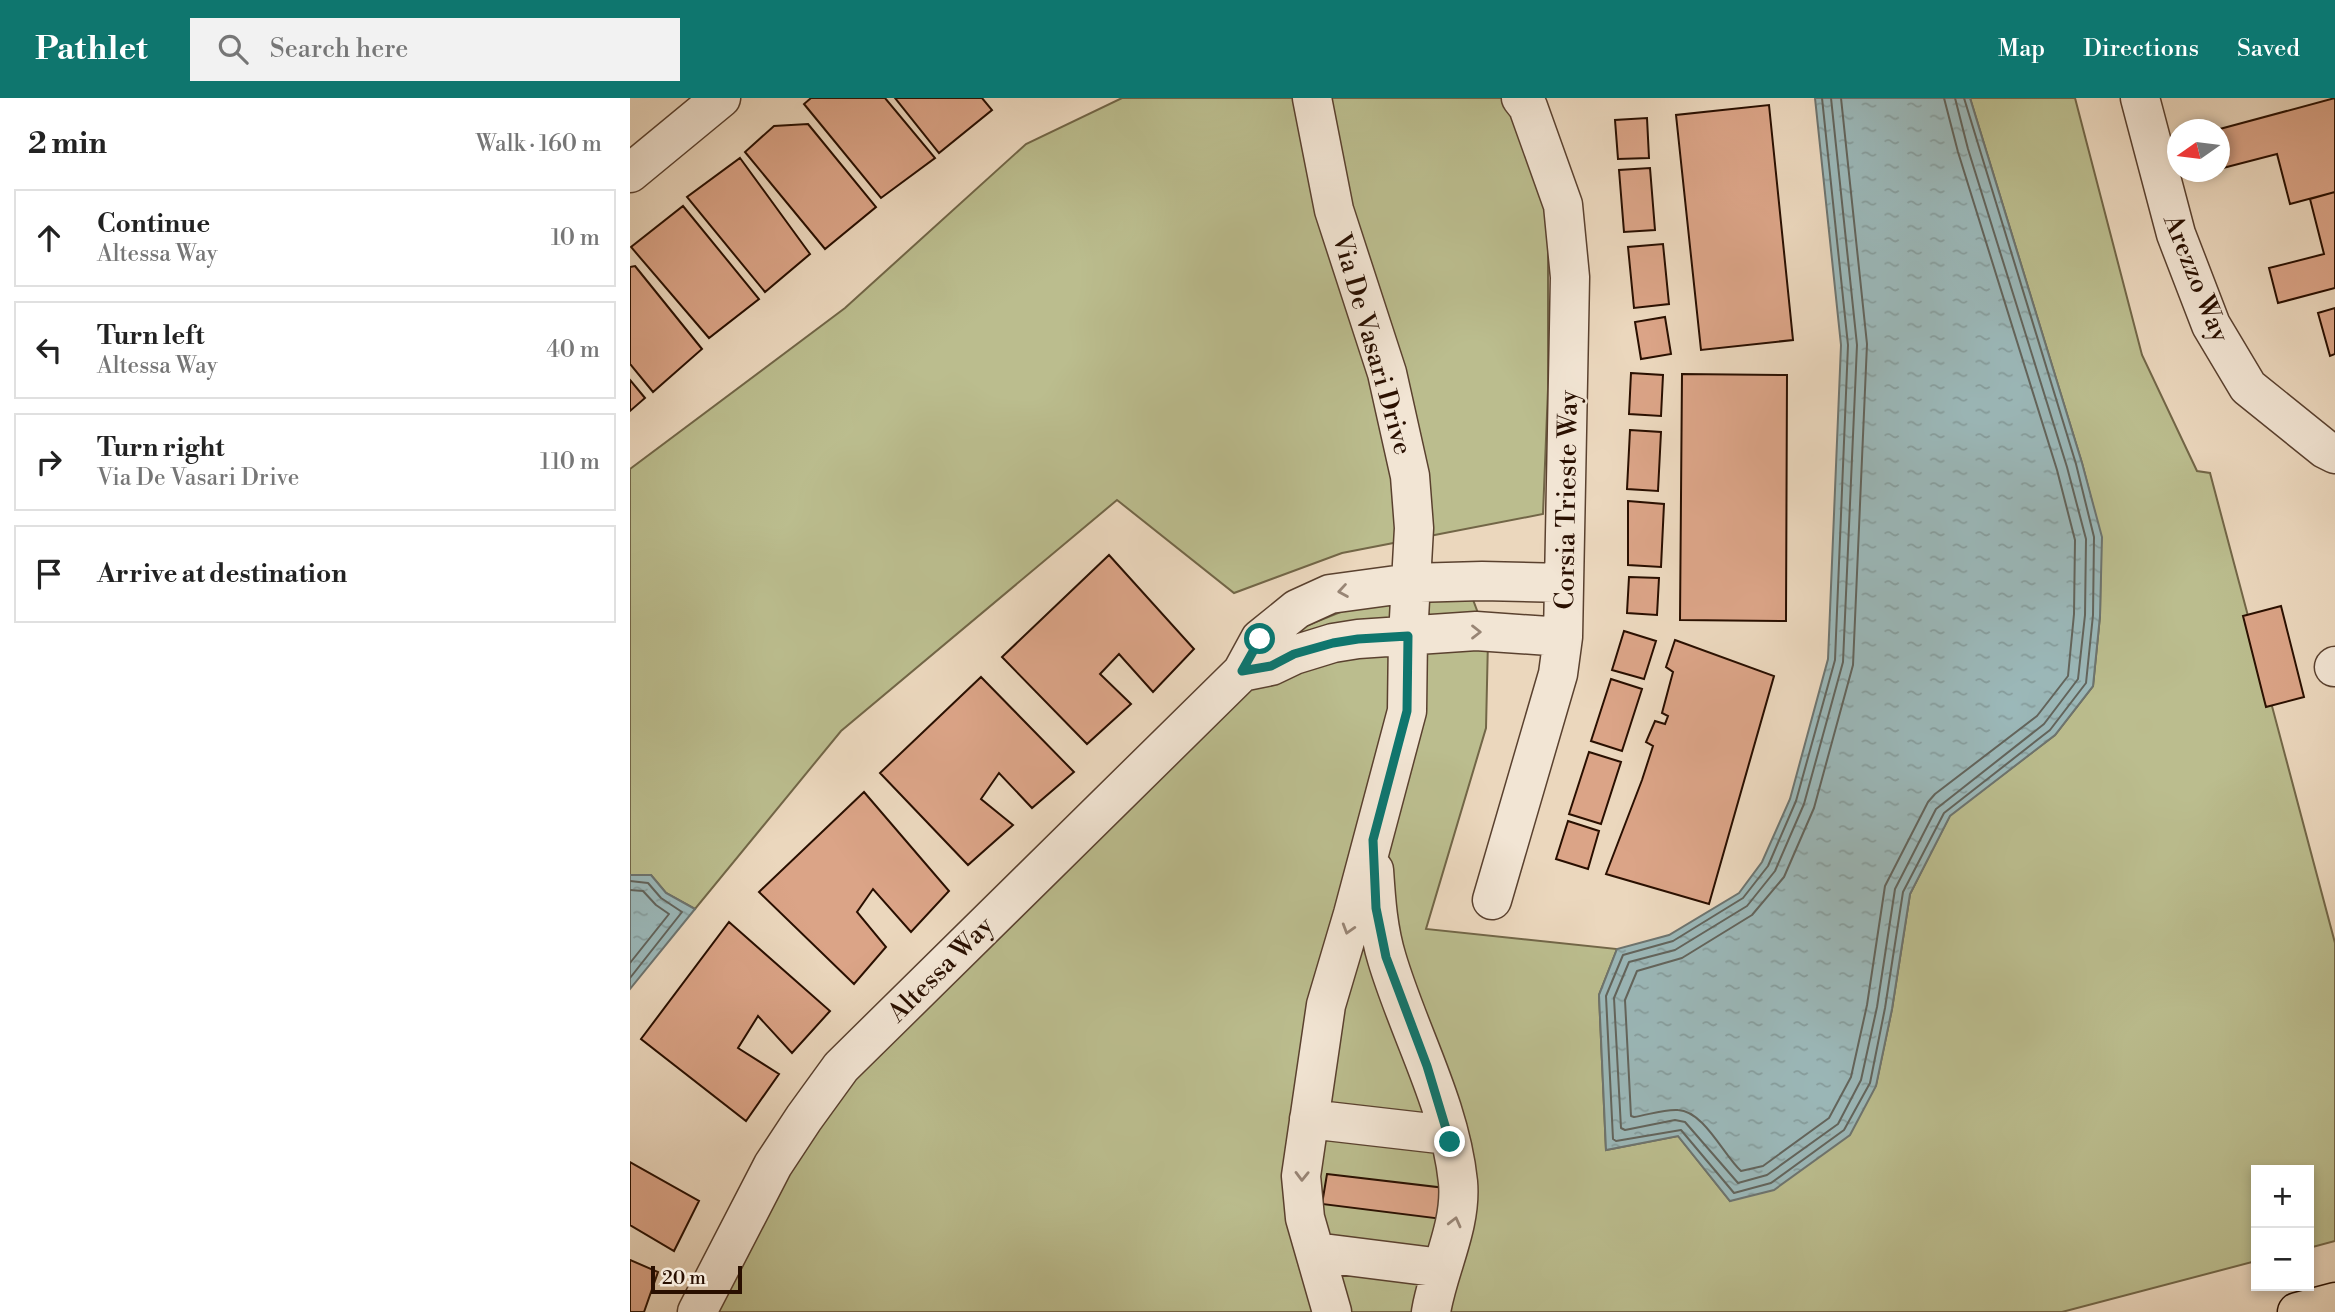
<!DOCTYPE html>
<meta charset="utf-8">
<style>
:root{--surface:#fff;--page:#f2f2f2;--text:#222;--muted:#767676;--line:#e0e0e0;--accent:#0f766e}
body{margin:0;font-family:"Libre Bodoni",serif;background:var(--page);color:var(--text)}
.controls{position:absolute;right:21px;bottom:21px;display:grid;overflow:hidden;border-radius:0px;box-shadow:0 4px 10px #0003}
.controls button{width:63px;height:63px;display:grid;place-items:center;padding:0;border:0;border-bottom:2px solid var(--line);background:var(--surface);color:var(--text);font:35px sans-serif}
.compass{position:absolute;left:1537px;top:21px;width:63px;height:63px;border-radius:50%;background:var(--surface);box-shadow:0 4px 10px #0003;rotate:256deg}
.scale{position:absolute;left:21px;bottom:18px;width:91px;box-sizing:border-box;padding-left:7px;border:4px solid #290f00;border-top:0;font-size:19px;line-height:24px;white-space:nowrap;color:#290f00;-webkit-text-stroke:5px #f2e5d4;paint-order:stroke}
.stop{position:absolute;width:21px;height:21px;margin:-16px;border:5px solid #0f766e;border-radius:50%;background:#fff}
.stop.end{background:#0f766e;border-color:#fff;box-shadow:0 2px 7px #0008}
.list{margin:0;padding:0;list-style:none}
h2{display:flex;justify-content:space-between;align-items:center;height:91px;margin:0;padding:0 28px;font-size:30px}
h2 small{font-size:23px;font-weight:400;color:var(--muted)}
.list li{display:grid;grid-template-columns:46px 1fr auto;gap:21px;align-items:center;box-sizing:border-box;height:98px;margin:0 14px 14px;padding:0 14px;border:2px solid var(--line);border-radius:0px}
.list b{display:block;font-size:26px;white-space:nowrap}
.list p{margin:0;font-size:23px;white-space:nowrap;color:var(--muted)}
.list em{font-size:23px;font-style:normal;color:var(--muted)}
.icon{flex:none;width:38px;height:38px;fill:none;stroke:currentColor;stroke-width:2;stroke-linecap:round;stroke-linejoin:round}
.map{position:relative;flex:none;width:1705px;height:1214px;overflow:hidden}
header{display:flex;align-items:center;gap:42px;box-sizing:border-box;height:98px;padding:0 35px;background:var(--accent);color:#fff}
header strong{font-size:33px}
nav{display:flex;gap:38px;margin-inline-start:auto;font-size:24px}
.search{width:490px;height:63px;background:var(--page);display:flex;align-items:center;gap:18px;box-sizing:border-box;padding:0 24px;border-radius:0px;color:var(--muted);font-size:26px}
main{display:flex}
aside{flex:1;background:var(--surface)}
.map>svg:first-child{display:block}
.green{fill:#bbbd8e;stroke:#726647;stroke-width:2}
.water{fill:url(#water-ripples);stroke:#6d746f;stroke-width:2}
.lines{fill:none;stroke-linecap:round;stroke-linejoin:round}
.shore{stroke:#62645c;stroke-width:2}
.building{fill:#dba487;stroke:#290f00;stroke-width:2}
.minor-casing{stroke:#5a412f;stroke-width:41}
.major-casing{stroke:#290f00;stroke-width:41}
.minor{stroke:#f2e5d4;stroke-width:38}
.major{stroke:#ebd7bd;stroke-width:38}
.oneway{stroke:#988575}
.route{stroke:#0f766e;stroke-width:9}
.labels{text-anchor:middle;stroke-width:5;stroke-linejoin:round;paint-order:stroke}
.street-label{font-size:26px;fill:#290f00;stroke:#f2e5d4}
</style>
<header>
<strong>Pathlet</strong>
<div class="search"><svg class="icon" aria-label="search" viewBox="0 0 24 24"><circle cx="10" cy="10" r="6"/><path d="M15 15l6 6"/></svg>Search here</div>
<nav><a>Map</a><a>Directions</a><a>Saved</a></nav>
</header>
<main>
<aside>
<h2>2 min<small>Walk · 160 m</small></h2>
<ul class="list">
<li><svg class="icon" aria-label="ahead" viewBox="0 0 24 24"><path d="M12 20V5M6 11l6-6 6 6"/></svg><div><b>Continue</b><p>Altessa Way</p></div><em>10 m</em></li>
<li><svg class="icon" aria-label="left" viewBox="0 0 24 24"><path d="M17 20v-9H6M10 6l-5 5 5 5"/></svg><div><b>Turn left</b><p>Altessa Way</p></div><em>40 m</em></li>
<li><svg class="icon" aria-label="right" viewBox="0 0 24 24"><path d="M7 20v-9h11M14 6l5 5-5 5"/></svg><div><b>Turn right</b><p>Via De Vasari Drive</p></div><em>110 m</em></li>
<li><svg class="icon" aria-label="arrive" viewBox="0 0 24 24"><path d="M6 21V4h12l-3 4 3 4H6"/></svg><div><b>Arrive at destination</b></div></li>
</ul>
</aside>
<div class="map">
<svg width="1705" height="1214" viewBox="0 0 1705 1214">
<defs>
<pattern id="water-ripples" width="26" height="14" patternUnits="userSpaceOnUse" patternTransform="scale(1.75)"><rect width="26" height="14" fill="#9bb8b9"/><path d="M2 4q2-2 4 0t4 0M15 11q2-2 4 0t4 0" fill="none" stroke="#869d9d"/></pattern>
</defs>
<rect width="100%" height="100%" fill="#ebd7bd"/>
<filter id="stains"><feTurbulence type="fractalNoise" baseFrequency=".00286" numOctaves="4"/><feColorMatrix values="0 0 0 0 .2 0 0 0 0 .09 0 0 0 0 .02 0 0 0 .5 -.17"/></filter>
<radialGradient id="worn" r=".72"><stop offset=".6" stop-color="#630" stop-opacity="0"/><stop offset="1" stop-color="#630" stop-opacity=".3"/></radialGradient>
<path class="green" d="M492 0H872L886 20 918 98V291L913 416 712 455 604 495 487 402 211 633 65 811 36 795 21 777H0V371L215 210 396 46Z
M1340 0H1445L1512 257 1567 373 1580 375 1705 845V1143L1679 1150V1072H1626V1163L1432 1214H74L168 1047 359 825 641 542 770 490 839 491 858 542 856 630 796 831 987 851 969 897 976 1052 1048 1038 1100 1103 1219 1037 1246 987 1262 911 1280 796 1320 717 1425 637 1463 588 1470 518 1471 439 1452 365Z"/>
<path class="water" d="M1185 0H1340L1452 365 1472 439 1470 518 1463 588 1425 637 1320 718 1280 796 1262 911 1246 988 1220 1037 1144 1092 1100 1103 1048 1038 976 1052 969 897 987 851 1039 837 1109 795 1132 764 1160 701 1198 561 1211 247Z
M0 777H21L36 795 65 811 0 891Z"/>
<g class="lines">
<path class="shore" d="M1192 0 1218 247 1205 562 1166 703 1138 768 1113 800 1043 843 993 857 976 898 983 1041 986 1043 1051 1032 1104 1095 1141 1085 1214 1032 1240 985 1255 910 1273 794 1314 715 1420 632 1456 585 1463 517 1464 439 1446 366 1334 0
M1201 0 1227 247 1213 564 1174 706 1145 773 1117 808 1045 852 999 864 984 900 991 1030 995 1032 1045 1022 1055 1024 1108 1085 1137 1077 1208 1026 1231 982 1247 909 1265 791 1306 711 1414 626 1448 581 1455 517 1456 441 1437 369 1338 51 1325 0
M1211 0 1237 246 1223 567 1184 710 1154 779 1122 817 1052 860 1007 873 995 902 1001 1018 1004 1019C1018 1017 1034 1011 1048 1012 1074 1013 1094 1058 1111 1073L1133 1068 1199 1020 1221 979 1237 907 1255 788 1298 704 1305 696 1407 618 1438 578 1444 516 1445 442 1427 372 1328 54 1314 0
M0 783 18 785 31 800 52 814 0 880
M0 792 13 793 26 807 39 816 0 865"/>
</g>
<path class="building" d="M181 0H255L305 60 251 100 174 6Z
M265 0H352L362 12 309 55Z
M1705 0V94L1660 106 1647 56 1593 70 1590 55V32H1586Z
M1139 7 1163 242 1071 252 1046 17Z
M1017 20 1019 60 988 61 985 22Z
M178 26 246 109 195 151 115 54 144 28Z
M110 60 180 156 135 194 57 99Z
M1020 70 1025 132 994 134 989 72Z
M1705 94V190L1648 205 1639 170 1694 156 1680 101Z
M53 108 129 201 79 240 1 149Z
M1033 146 1039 206 1004 210 998 149Z
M5 168 72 251 23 294 0 266V169Z
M1705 210V256L1700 258 1688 215Z
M1035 219 1041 256 1011 261 1005 224Z
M1001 275 1033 277 1031 318 999 316Z
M1052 276 1157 277 1156 523 1050 522Z
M0 282 15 300 0 313Z
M1000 332 1031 334 1028 393 997 391Z
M998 403 1034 406 1031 469 998 467Z
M479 457 564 551 523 594 489 556 470 576 501 606 457 646 372 559Z
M999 479 1029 480 1027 517 997 515Z
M1651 508 1674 599 1636 609 1613 518Z
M994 533 1026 543 1014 581 982 572Z
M1045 542 1144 578 1079 806 976 776 1012 682 1023 648 1016 644 1025 623 1035 626 1038 618 1032 615 1043 574 1036 569Z
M351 579 444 674 402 710 369 675 351 701 383 727 338 767 250 675Z
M981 581 1012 591 992 653 961 643Z
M959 654 991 664 971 726 939 716Z
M234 694 319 793 281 834 243 791 227 814 256 849 224 886 129 794Z
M938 723 969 733 958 771 926 761Z
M99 824 200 913 162 955 128 918 108 950 149 976 116 1023 11 941Z
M0 1064 69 1103 44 1153 0 1127Z
M697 1076 815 1090 812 1121 692 1106Z
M0 1162 28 1174 14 1214H0Z"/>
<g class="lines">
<g class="minor-casing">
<path id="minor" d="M682 0 704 112 757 275 780 378 784 430 778 538 777 613 723 816 696 907 671 1078 675 1120 702 1214
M1510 0 1546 136 1581 227 1618 289 1695 351 1705 356
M0 75 91 0
M1704 569 1705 568
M612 574 641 568 664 557 703 545 728 541 846 533 933 539
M744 772C746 802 748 832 757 861 779 935 820 1006 828 1084 832 1128 808 1171 801 1214
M862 802 928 576 933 539 940 179 933 107 898 9 891 0
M679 1021 818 1037
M685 1154 812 1170
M67 1214 143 1067 174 1020 211 969 612 574 630 541 667 511 700 496 781 485 852 483 934 485"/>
</g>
<g class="major-casing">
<path id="major" d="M1667 1214 1705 1204"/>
</g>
<use href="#minor" class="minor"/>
<use href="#major" class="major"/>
</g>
<defs><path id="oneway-chevron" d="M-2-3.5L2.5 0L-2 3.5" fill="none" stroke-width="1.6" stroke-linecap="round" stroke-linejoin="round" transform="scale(1.75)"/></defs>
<g class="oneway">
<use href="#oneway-chevron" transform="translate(713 493) rotate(171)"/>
<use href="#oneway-chevron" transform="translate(846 534)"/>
<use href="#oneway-chevron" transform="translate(718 831) rotate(107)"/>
<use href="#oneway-chevron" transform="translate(672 1078) rotate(91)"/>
<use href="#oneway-chevron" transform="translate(825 1124) rotate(-76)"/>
</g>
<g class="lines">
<path class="route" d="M630 541 612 573 641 568 664 556 703 545 728 541 778 538 777 613 743 742 746 810 756 859 797 968 820 1044"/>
</g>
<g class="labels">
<g class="street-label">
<text transform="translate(1567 180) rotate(68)" y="9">Arezzo Way</text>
<text transform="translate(743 246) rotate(74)" y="9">Via De Vasari Drive</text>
<text transform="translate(936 402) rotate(-89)" y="9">Corsia Trieste Way</text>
<text transform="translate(310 871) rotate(-45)" y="9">Altessa Way</text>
</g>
</g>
<rect width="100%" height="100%" filter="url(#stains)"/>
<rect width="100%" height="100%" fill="url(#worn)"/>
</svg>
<div class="controls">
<button>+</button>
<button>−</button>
</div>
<svg class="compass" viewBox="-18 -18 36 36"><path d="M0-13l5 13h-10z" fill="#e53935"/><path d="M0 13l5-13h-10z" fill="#767676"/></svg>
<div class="scale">20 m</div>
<div class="stop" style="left:630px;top:541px"></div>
<div class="stop end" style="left:820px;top:1044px"></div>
</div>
</main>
